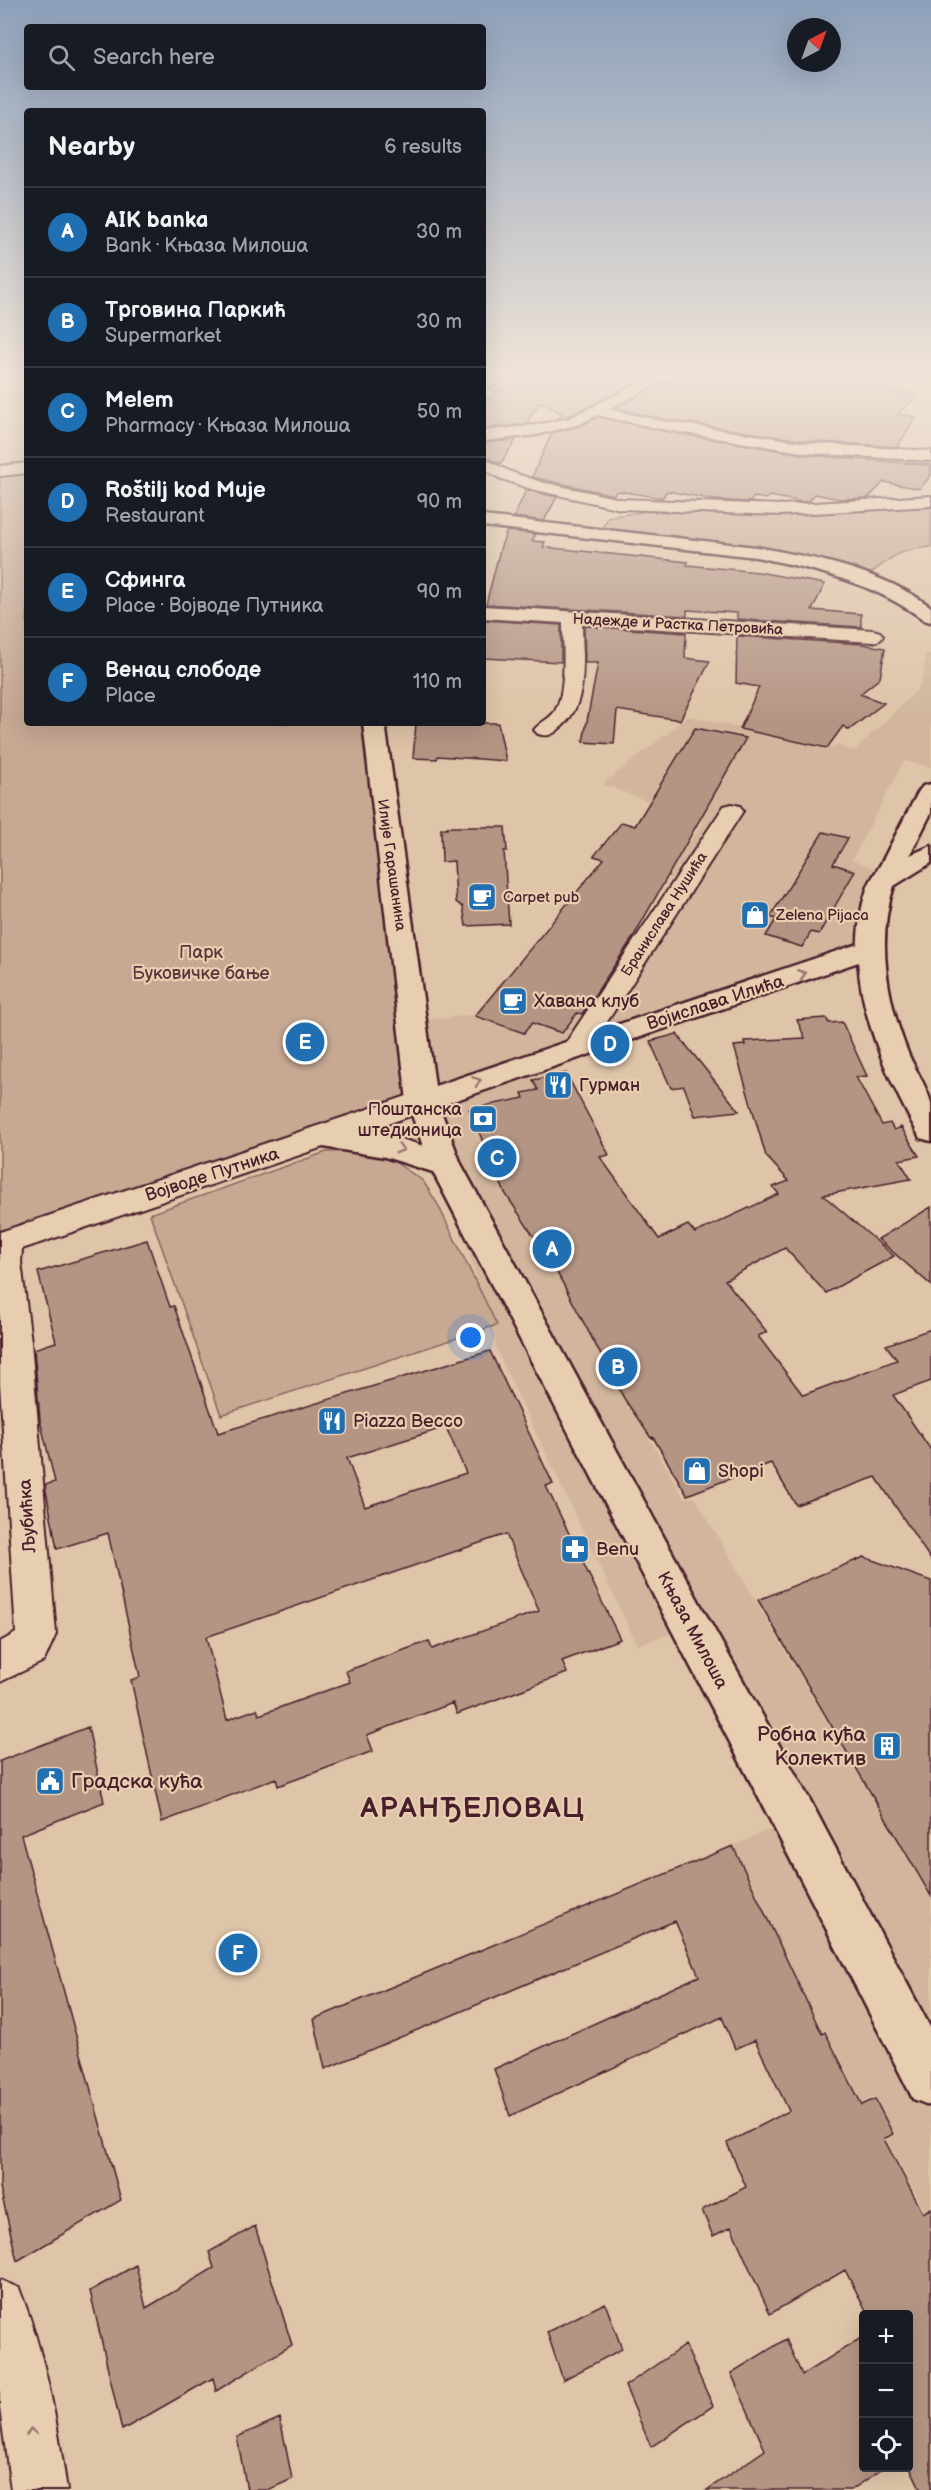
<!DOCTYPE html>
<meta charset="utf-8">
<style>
:root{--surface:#171b24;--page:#20242c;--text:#f1f3f6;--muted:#9ea1a6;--line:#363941;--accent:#1f6fb2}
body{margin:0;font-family:"Balsamiq Sans",sans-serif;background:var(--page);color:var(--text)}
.controls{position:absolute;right:18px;bottom:18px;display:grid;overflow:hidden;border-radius:6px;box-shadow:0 6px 24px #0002}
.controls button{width:54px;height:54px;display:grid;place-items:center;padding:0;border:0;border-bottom:2px solid var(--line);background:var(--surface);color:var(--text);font:30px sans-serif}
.compass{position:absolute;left:787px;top:18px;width:54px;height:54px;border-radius:50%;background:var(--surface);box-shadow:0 6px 24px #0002;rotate:41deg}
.you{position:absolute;left:471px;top:1338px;width:21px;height:21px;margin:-15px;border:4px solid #fff;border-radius:50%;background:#1a73e8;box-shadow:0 0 0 9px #1a73e833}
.badge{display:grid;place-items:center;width:39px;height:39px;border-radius:50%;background:var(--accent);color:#fff;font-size:20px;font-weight:700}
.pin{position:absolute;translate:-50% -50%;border:3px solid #fff;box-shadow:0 2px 6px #0006}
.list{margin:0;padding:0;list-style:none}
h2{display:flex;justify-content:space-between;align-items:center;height:78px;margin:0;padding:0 24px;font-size:26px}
h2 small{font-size:20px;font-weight:400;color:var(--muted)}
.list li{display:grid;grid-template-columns:39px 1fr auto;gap:18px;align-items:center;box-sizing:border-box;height:90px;padding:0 24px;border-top:2px solid var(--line)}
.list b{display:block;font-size:22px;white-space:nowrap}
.list p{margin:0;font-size:20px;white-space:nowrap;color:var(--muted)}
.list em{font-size:20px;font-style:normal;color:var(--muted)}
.icon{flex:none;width:33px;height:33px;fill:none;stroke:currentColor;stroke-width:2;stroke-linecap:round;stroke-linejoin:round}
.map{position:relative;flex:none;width:931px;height:2490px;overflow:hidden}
.search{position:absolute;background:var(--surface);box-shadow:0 6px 24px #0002;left:24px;top:24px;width:462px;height:66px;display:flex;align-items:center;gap:15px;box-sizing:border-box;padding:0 21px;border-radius:6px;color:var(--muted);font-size:22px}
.panel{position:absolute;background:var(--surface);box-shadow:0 6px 24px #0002;left:24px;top:108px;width:462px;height:618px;border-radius:6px}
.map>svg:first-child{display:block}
.built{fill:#d1b69d}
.green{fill:#c6a893;stroke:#88645f;stroke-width:1.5}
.building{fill:#b49584;stroke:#4a1f2b;stroke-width:1.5;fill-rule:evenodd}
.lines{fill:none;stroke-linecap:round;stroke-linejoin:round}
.minor-casing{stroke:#4a1f2b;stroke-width:4}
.tertiary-casing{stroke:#4a1f2b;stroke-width:5}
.secondary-casing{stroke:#4a1f2b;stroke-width:5}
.primary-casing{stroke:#4a1f2b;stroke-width:5}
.minor{fill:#e8ceb0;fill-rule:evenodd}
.tertiary{fill:#e8ceb0;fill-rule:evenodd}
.secondary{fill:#e8ceb0;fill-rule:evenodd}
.primary{fill:#e8ceb0;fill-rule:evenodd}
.oneway{stroke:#99766e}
.labels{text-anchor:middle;stroke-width:4.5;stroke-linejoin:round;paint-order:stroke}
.far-street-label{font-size:15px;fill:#4a1f2b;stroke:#e8ceb0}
.far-poi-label{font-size:15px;fill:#4a1f2b;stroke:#e8ceb0;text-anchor:start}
.park-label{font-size:18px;fill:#5d343b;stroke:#e8ceb0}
.poi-label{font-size:18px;fill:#4a1f2b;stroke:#e8ceb0;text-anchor:start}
.street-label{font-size:18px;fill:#4a1f2b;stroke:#e8ceb0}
.near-poi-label{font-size:21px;fill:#4a1f2b;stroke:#e8ceb0;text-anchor:end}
.near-district-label{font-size:28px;font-weight:bold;letter-spacing:1.5px;fill:#4a1f2b;stroke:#e8ceb0}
</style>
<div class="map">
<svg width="931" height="2490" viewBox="0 0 931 2490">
<rect width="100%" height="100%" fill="#dec4a8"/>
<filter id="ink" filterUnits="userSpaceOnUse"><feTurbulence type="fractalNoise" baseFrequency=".0167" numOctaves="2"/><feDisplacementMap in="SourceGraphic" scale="12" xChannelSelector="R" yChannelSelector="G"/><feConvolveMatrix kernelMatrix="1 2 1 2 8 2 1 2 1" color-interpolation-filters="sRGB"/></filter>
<g filter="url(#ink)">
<path class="built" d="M926 654H931V764L930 767 904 761 852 860 876 869 868 880 865 895 862 959 664 1025 532 1079 537 1090 521 1092 523 1097 468 1109 499 1180 519 1217 566 1289 567 1295 581 1319H586L624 1397 623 1400 649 1438 684 1498H695L931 1897V2223L887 2141 894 2135 875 2096 862 2103 826 2031 822 2032 733 1846 795 1818 690 1627 637 1645 497 1351 431 1117 416 1021 470 1015 525 1034 533 1024 563 1034 578 1014 586 1016 683 882 662 876 704 823 603 784 689 716 830 749 836 745 854 751 917 690 923 677Z"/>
<path class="green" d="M27 469V723H374L422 1101 0 1243V471Z
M931 504V547C899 550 894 555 869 575 784 547 697 540 608 530L603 526 608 518C623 513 638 515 653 508Z
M360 1151 395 1162 423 1181 437 1203 497 1325 221 1415 150 1214 326 1152Z"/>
<path class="building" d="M525 371H659L569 416 559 418 561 413 540 402 526 424 483 429V401L501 392 488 389Z
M684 371H879L863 385 918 395 897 414 916 417 897 447 807 441 662 419 615 408Z
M598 417 662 431 807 455 931 465V475L920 489 884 482 868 498 839 499 815 494 809 501 802 502 769 496 767 499 754 497 750 502 715 500 667 491 662 498 617 491 613 495 532 477 552 433 581 426Z
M516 440 500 464 483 456V443Z
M526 490 557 497 544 521 514 517Z
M507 531 536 534 532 541 545 542 543 547 688 562 687 565 758 572 825 584 812 610 861 614V627L737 619V613L687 610V616L486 604 501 546Z
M483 620 561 625V662L483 658Z
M584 626 686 633 685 658 710 661 680 720 617 710 614 744 583 742 598 663H585Z
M737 636 862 644 885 648 880 678 860 694 884 703 849 730 843 726 827 748 740 729 759 687 736 683Z
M416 723H498L506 761 438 756 437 759 413 758Z
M695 728 746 738 632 939 582 1014 577 1013 562 1033 532 1023 524 1033 475 1016 604 859 594 856 622 822 635 826Z
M447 827H505L507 851H504L509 924 466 926 463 907 456 902 454 861 442 862 441 829H447Z
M823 832 848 838 833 864 855 871 819 934 811 932 802 947 766 936 776 919 770 917Z
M826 1018 829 1023 842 1022 867 1076 856 1077 882 1125 890 1123 894 1130 901 1127 919 1156 899 1160 911 1179 823 1195 894 1256 826 1293 785 1248 725 1280 767 1332 758 1336 803 1395 897 1360 886 1345 931 1329V1381L893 1395 931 1450V1560L876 1477 796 1505 771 1463 687 1495 653 1437 651 1438 625 1400 554 1267 505 1193 469 1109 524 1098 522 1093 538 1090 533 1080 566 1073 609 1155 600 1157 659 1239 688 1225 695 1233 779 1194 773 1187 789 1181 766 1156 734 1046 745 1045 744 1041 805 1038 797 1020Z
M677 1034 739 1111 695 1116 684 1086 671 1088 650 1041Z
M931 1207V1285L878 1239Z
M147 1240 170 1307 174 1306 218 1433 490 1351 553 1484 546 1486 620 1639 562 1661 567 1673 457 1714 453 1703 367 1735 373 1751 278 1786 276 1778 162 1822 131 1680 140 1677 108 1533 57 1549 45 1485 55 1482 40 1420 34 1349 56 1342 38 1272ZM446 1427 466 1473 365 1507 347 1458ZM506 1534 539 1611 432 1649 429 1641 346 1671 350 1682 259 1715 257 1709 227 1720 206 1637Z
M864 1557 931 1581V1896L758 1600Z
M88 1727 104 1802 21 1835 121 2200 17 2261 0 2187V1761Z
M733 1846 822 2034 825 2032 862 2105 875 2099 893 2134 884 2139 923 2213 931 2208V2490H921L909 2465V2314H868L845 2270 770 2314 731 2227 713 2236 702 2210 746 2187 727 2143 789 2111 755 2040 735 2049 722 2017 510 2116 494 2069 699 1976 675 1921 325 2069 314 2019Z
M255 2226 292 2345 216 2391 213 2378 122 2430 90 2291 136 2265 146 2308 214 2268 209 2252Z
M605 2303 622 2349 563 2380 547 2332Z
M864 2336V2468H884L851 2490H707L765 2450 731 2373 786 2339 802 2375Z
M685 2345 713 2406 651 2447 625 2386Z
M280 2418 292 2479 268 2490H247L237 2437Z"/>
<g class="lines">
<g class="minor-casing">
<path id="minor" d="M598 407 662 421 807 443 931 451V461L807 453 662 429 593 414 591 411Z
M483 458 511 472 541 482 621 499 781 505 931 496V506L781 515 621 509 531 489 499 478 483 469Z
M27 463V473L0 476V466Z
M483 606 873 630 880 632 883 636 880 640 873 642 582 624C582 659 590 705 559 729 552 735 547 737 538 734L534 730C540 722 550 719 555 711 567 691 563 645 563 623L483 618Z
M732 804 740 806 743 811 587 1053 577 1056 567 1053 563 1047 567 1041 724 806Z
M422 1091 432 1094 436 1101 432 1108 332 1144 22 1249 21 1262 31 1342 56 1634 44 1661 0 1682V1642L16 1633 0 1384V1232Z
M0 2280 19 2288C45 2353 57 2421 67 2490H11L0 2408Z"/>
</g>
<g class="tertiary-casing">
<path id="tertiary" d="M363 723H385L435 1086 861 943 870 941 879 943 883 949 879 955 439 1106 461 1164 705 1613 811 1802 931 2029V2106L913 2099C756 1788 593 1481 433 1172L385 1157 311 1145 307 1137 311 1129C342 1120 392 1136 423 1146L407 1101Z"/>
</g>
<g class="secondary-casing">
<path id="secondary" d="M664 371H682L580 424 536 435 483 441V431L536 425 570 418Z"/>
</g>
<g class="primary-casing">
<path id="primary" d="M483 516 756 547C816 558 881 570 931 607V622L924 620C874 583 816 569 756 557L483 526Z
M931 784V813L910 855 931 846V863L894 886C876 940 887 1001 908 1053 914 1068 929 1090 931 1104 931 1115 931 1129 931 1141L920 1138 916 1130C877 1058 840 971 867 889 871 878 878 870 883 860 895 837 906 814 919 791L923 786Z"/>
</g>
<use href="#minor" class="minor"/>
<use href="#tertiary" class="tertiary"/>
<use href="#secondary" class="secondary"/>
<use href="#primary" class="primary"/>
</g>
<defs><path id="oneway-chevron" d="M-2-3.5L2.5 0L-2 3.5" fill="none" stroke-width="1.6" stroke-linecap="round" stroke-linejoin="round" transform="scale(1.5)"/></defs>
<g class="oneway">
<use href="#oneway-chevron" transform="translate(802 974) rotate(-19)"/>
<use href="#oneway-chevron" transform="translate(477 1081) rotate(-19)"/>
<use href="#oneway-chevron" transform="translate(400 1149) rotate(16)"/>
<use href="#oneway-chevron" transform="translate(31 2432) rotate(-98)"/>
</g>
</g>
<linearGradient id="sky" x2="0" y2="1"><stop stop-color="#8da0ba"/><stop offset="0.52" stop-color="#f0e4d8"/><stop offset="1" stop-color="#f0e4d8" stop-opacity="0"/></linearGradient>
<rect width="931" height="720" fill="url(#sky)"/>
<defs>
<g id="cafe-square" transform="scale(1.5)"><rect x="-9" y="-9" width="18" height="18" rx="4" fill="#1f6fb2" stroke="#e8ceb0"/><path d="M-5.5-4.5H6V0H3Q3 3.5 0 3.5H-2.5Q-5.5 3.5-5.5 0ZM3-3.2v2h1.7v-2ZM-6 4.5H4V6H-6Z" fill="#fff"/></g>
<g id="shop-square" transform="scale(1.5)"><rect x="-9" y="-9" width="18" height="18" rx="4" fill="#1f6fb2" stroke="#e8ceb0"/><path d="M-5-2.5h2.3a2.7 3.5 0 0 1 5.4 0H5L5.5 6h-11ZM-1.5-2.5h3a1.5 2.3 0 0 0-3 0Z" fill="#fff"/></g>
<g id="restaurant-square" transform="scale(1.5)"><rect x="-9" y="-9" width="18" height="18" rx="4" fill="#1f6fb2" stroke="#e8ceb0"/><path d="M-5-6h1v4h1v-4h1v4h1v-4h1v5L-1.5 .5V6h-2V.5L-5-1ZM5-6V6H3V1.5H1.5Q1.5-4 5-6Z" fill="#fff"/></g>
<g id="bank-square" transform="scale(1.5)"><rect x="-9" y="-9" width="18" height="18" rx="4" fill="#1f6fb2" stroke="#e8ceb0"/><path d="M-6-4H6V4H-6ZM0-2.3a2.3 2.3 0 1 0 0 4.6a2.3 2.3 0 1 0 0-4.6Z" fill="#fff"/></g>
<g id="pharmacy-square" transform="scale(1.5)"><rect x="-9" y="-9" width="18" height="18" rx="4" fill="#1f6fb2" stroke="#e8ceb0"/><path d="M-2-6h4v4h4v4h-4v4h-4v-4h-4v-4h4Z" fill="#fff"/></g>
<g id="building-square" transform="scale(1.5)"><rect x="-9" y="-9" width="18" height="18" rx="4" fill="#1f6fb2" stroke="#e8ceb0"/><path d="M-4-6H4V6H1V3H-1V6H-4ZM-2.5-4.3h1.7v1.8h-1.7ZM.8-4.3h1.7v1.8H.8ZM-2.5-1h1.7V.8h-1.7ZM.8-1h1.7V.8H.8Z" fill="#fff"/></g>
<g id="civic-square" transform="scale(1.5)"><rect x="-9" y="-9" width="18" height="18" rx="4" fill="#1f6fb2" stroke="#e8ceb0"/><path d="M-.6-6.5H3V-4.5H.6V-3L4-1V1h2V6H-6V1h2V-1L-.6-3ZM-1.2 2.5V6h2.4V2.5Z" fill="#fff"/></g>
</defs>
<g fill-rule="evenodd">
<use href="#cafe-square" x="482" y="897"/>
<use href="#shop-square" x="755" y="915"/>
<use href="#cafe-square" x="513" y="1001"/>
<use href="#restaurant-square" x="558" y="1085"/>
<use href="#bank-square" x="483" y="1119"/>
<use href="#restaurant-square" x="332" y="1421"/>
<use href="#shop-square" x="697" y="1471"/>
<use href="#pharmacy-square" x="575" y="1549"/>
<use href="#building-square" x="887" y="1746"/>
<use href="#civic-square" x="50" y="1781"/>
</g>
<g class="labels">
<g class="far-street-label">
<text transform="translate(678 624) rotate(3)" y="5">Надежде и Растка Петровића</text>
<text transform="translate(392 865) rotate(82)" y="5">Илије Гарашанина</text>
<text transform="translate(664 914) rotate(-57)" y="5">Бранислава Нушића</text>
</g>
<g class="far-poi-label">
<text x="503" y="902">Carpet pub</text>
<text x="776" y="920">Zelena Pijaca</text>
</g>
<g class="park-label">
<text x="201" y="958">Парк<tspan x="201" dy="21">Буковичке бање</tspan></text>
</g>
<g class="poi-label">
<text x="534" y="1007">Хавана клуб</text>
<text x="579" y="1091">Гурман</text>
<text x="462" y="1115" text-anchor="end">Поштанска<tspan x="462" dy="21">штедионица</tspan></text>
<text x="353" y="1427">Piazza Becco</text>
<text x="718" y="1477">Shopi</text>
<text x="596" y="1555">Benu</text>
</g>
<g class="street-label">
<text transform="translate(715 1002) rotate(-18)" y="6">Војислава Илића</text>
<text transform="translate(212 1174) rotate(-18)" y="6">Војводе Путника</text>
<text transform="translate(27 1516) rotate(-94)" y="6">Љубићка</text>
<text transform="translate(693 1630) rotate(62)" y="6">Књаза Милоша</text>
</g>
<g class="near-poi-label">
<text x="866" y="1741">Робна кућа<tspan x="866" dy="24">Колектив</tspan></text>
<text x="71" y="1788" text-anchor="start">Градска кућа</text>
</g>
<g class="near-district-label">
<text x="473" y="1817">АРАНЂЕЛОВАЦ</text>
</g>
</g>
</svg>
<div class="controls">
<button>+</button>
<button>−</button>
<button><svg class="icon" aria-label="locate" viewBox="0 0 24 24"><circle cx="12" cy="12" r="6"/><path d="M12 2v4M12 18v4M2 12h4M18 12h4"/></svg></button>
</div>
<svg class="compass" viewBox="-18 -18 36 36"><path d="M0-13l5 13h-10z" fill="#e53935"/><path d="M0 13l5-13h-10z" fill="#9ea1a6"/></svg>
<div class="you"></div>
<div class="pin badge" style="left:552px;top:1249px">A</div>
<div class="pin badge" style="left:618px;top:1367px">B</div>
<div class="pin badge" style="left:497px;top:1158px">C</div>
<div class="pin badge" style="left:610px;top:1044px">D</div>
<div class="pin badge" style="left:305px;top:1042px">E</div>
<div class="pin badge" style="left:238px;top:1953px">F</div>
<div class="search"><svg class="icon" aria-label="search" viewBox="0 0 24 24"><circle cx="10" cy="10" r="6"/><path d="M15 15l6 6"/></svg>Search here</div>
<section class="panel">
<h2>Nearby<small>6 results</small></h2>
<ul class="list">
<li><span class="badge">A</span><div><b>AIK banka</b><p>Bank · Књаза Милоша</p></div><em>30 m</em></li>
<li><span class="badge">B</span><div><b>Трговина Паркић</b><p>Supermarket</p></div><em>30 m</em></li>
<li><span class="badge">C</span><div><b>Melem</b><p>Pharmacy · Књаза Милоша</p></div><em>50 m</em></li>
<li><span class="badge">D</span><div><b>Roštilj kod Muje</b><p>Restaurant</p></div><em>90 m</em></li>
<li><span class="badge">E</span><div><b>Сфинга</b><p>Place · Војводе Путника</p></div><em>90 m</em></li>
<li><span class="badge">F</span><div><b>Венац слободе</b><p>Place</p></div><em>110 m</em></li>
</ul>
</section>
</div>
